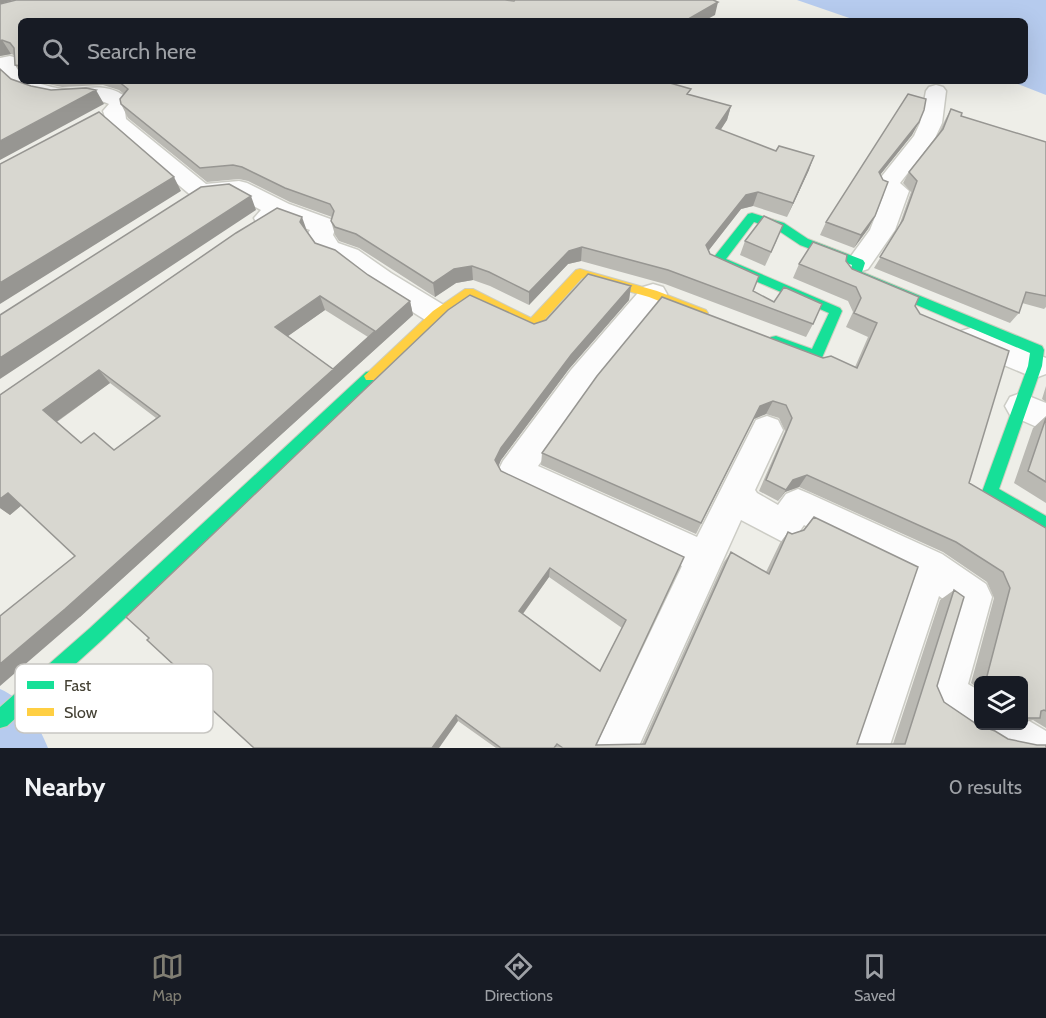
<!DOCTYPE html>
<style>
:root{--surface:#171b24;--page:#242831;--text:#f1f3f6;--muted:#9ea1a6;--line:#363941;--accent:#807e73}
body{margin:0;font-family:Cabin,sans-serif;background:var(--page);color:var(--text)}
.controls{position:absolute;right:18px;bottom:18px;display:grid;overflow:hidden;border-radius:9px;box-shadow:0 6px 24px #0002}
.controls button{width:54px;height:54px;display:grid;place-items:center;padding:0;border:0;border-bottom:2px solid var(--line);background:var(--surface);color:var(--text);font:30px sans-serif}
.list{margin:0;padding:0;list-style:none}
h2{display:flex;justify-content:space-between;align-items:center;height:78px;margin:0;padding:0 24px;font-size:26px}
h2 small{font-size:20px;font-weight:400;color:var(--muted)}
.icon{flex:none;width:33px;height:33px;fill:none;stroke:currentColor;stroke-width:2;stroke-linecap:round;stroke-linejoin:round}
.map{position:relative;flex:none;width:1046px;height:748px;overflow:hidden}
.search{position:absolute;background:var(--surface);box-shadow:0 6px 24px #0002;left:18px;right:18px;top:18px;height:66px;display:flex;align-items:center;gap:15px;box-sizing:border-box;padding:0 21px;border-radius:9px;color:var(--muted);font-size:22px}
.sheet{height:186px;background:var(--surface)}
nav{display:flex;justify-content:space-around;align-items:center;box-sizing:border-box;height:84px;border-top:2px solid var(--line);background:var(--surface);font-size:16px;color:var(--muted)}
nav a{display:grid;justify-items:center;gap:3px}
nav .on{color:var(--accent)}
.map>svg:first-child{display:block}
.water{fill:#b6cbee}
.lines{fill:none;stroke-linecap:round;stroke-linejoin:round}
.canal{fill:#b6cbee;fill-rule:evenodd}
.street-casing{stroke:#ccccc5;stroke-width:3}
.fast-casing{stroke:#cecdbe;stroke-width:2}
.slow-casing{stroke:#cecdbe;stroke-width:2}
.street{fill:#fcfcfc;fill-rule:evenodd}
.fast{fill:#16e098;fill-rule:evenodd}
.slow{fill:#ffcf43;fill-rule:evenodd}
.wall{fill:#bab9b3;fill-rule:evenodd}
.shaded-wall{fill:#979692}
.building{fill:#d8d7d0;stroke:#979692;stroke-width:1.5;fill-rule:evenodd}
.key{fill:#fff;stroke:#c7c6c2;stroke-width:1.5}
.key-label{font-size:16px;fill:#444134}
</style>
<div class="map">
<svg width="1046" height="748" viewBox="0 0 1046 748">
<rect width="100%" height="100%" fill="#eeeee8"/>
<path class="water" d="M797 0H1046V95L1010 81H1025V21H858Z"/>
<g class="lines">
<path class="canal" d="M0 689C24 699 38 724 48 748H0Z"/>
<g class="street-casing">
<path id="street" d="M10 56 17 58 20 62 21 81C36 81 47 87 62 89 84 92 96 82 118 92 124 96 129 97 133 103L125 112 126 119 206 184 239 181 247 183 289 204 333 220 336 226 333 235 338 243 358 250 391 273 447 307 451 314 447 321 437 324 427 321 373 287 340 262 320 255 307 235 310 230 282 220 266 226 257 224 254 218 261 210 235 196 201 200 193 197 108 126 103 111 109 104C94 97 84 101 68 102 47 103 12 91 0 73V58Z
M936 85 943 87 946 91 942 123 935 138 900 183 909 191 895 230 868 269 859 272 850 269 846 263 870 230 884 194 878 191 874 186 914 136 920 123 926 91 929 87Z
M653 284 663 287 667 294 663 301 593 388 538 466 697 537 756 420 767 416 778 420 783 430 755 490 757 493 778 505 786 494 798 489 810 494 942 554 986 584 992 597 968 684 978 690V726H1024V718L1046 731V748C1026 748 988 748 979 734L963 729 931 707 925 693 952 605 939 596 889 748H847L908 576 804 525 795 538 783 542 741 520 638 748H595L682 566 503 481 498 471 503 461 571 370 643 287Z
M971 328 1046 358V374L1035 378 961 347 957 339 961 331Z
M1021 393 1046 403V431L1010 415 1005 406 1010 397Z"/>
</g>
<g class="fast-casing">
<path id="fast" d="M752 213 784 223 808 239 863 260 865 263 862 272 1042 346 1044 350 1042 366 999 489 1046 516V531L985 497 982 492 1028 366 1030 353 851 277 849 274 852 265 800 245 776 229 754 222 726 259 840 308 842 311 821 360 816 361 771 345 770 341 771 337 776 336 812 349 829 313 714 263 712 260 714 257 748 214Z
M371 371 376 372 378 376 376 380 102 640 7 726 0 728V707L90 628 366 372Z"/>
</g>
<g class="slow-casing">
<path id="slow" d="M580 269 657 291 706 310 708 313 702 318 649 297 582 278 538 327 533 329 470 298 441 317 376 380H366L364 376 433 311 465 289H473L531 318 576 270Z"/>
</g>
<use href="#street" class="street"/>
<use href="#fast" class="fast"/>
<use href="#slow" class="slow"/>
</g>
<path class="wall" d="M509 0H713L715 15 21 21V75L15 65 14 55 11 54 0 56V4L510 1Z
M34 81H663L690 95 731 106 727 120 720 130 809 170 787 217 753 206 741 209 709 250 710 254 753 291 813 324 806 337 665 284 581 261 568 264 529 305 490 286 473 280 456 283 435 297 359 248 339 241 335 235 331 221 332 217 290 202 248 181 239 179 207 182 128 118 121 104 124 94 119 90 103 85 62 87Z
M951 109 961 116 1046 142V307L1044 309 1022 303 1019 313 1010 323 874 268 898 229 911 192 903 183 909 172 939 133 945 120Z
M919 122 912 135 880 175 875 216 868 229 854 248 820 235 826 222Z
M307 231 315 243 410 301 413 315 80 617 75 556 22 505 10 515 0 508V395ZM325 310 368 337 333 369 288 336ZM110 383 156 418 114 450 81 443 57 422Z
M777 240 765 266 740 255 745 241Z
M846 261 852 269 915 306 969 483 1046 528V728L1033 720 1023 723V681H978V689L971 683 994 598 987 582 943 552 799 487 785 492 778 501 759 491 785 431 779 418 766 414 754 419 696 534 541 465 542 453 823 358 855 367 868 337 846 327 853 312 848 301 793 278 799 264Z
M631 286 629 300 569 369 501 460 498 466 501 471 684 557 596 745 642 744 724 562 731 552 766 572 780 543 788 532 792 534 803 530 814 517 857 744H893L940 600 954 590 937 686 944 702 978 725 1008 739 1046 748H496L458 721 254 748 534 324ZM549 577 622 628 600 671 523 614Z
M1046 386V402L1042 399Z
M1046 416V503L1014 483 1033 428Z"/>
<path class="shaded-wall" d="M0 0H14L0 4Z
M718 2 715 15 704 21H685Z
M2 40 11 54 0 56V41Z
M96 90 104 104 0 160V141Z
M731 106 727 120 713 142 716 128Z
M919 122 912 135 872 185 879 172Z
M814 156 809 170 787 217 793 203Z
M174 177 181 191 0 304V283Z
M758 192 753 206 741 209 702 259 706 245 746 195Z
M251 196 256 210 0 379V358Z
M875 216 868 229 854 248 861 235Z
M302 217 307 231 300 222Z
M582 247 581 261 568 264 529 305V292L569 251Z
M472 266 473 280 456 283 435 297 433 283 454 269Z
M631 286 629 300 569 369 501 460 496 472 495 460 501 448 571 355Z
M320 296 325 310 281 341 275 327Z
M410 301 413 315 80 617 0 686V664Z
M99 370 110 383 56 422 43 410Z
M773 401 766 414 754 419 760 406Z
M807 475 799 487 785 492 778 501 793 480Z
M8 493 23 504 10 515 0 508V499Z
M550 568 549 577 519 619V611Z
M456 715 458 721 439 748H432Z"/>
<path class="building" d="M16 0H505L514 1 515 0H713L718 2 685 21H21V66L15 65 14 48 10 43 2 40 0 41V4Z
M0 69 11 79 31 86 51 90 86 88 96 90 0 141Z
M118 81H663L691 89 687 94 731 106 716 128 776 151 779 146 814 156 793 203 758 192 746 195 706 245 710 254 759 276 753 291 774 302 784 287 822 304 813 324 668 270 582 247 569 251 529 292 489 272 472 266 454 269 433 283 356 234 335 227 331 221 334 211 330 204 285 188 242 167 233 165 200 168 121 104 120 99 128 89Z
M908 94 926 99 924 110 919 122 879 172 883 180 888 182 875 216 861 235 826 222Z
M951 109 962 113 961 116 1046 142V296L1026 292 1019 313 880 257 903 220 917 181 909 172 943 129Z
M99 112 174 177 0 283V164Z
M229 184 251 196 0 358V315L201 187Z
M277 208 302 217 300 222 315 243 335 250 368 275 410 301 65 609 0 664V616L75 556 8 493 0 499V395L236 233ZM320 296 375 331 333 369 275 327ZM99 370 160 416 114 450 94 433 81 443 43 410Z
M764 216 783 225 771 252 745 241Z
M813 242 847 255 846 261 852 269 919 297 915 306 920 314 1009 351 969 483 1046 528V711L1044 710 1041 711 1040 718H1023V681H993L987 676 1010 588 1003 572 956 542 807 475 793 480 786 490 766 480 792 418 786 405 773 401 760 406 701 523 542 453 597 376 662 297 823 358 831 356 857 368 877 323 854 313 861 298 856 287 799 264Z
M588 274 631 286 571 355 501 448 495 460 501 471 684 557 596 745 645 744 731 552 769 574 788 532 792 534 804 530 814 517 918 567 857 744H905L954 590 964 597 937 686 944 702 978 725 995 731 1008 739 1037 745H1046V748H563L557 744 554 748H501L456 715 432 748H254L183 683 188 678 147 640 149 638 126 617 448 310 470 295 534 324 546 320ZM550 568 626 620 600 671 519 611Z
M1046 418V482L1028 471Z"/>
<rect x="15" y="664" width="198" height="69" rx="9" class="key"/>
<rect x="27" y="681" width="27" height="8" fill="#16e098"/>
<rect x="27" y="708" width="27" height="8" fill="#ffcf43"/>
<g class="key-label">
<text x="64" y="691">Fast</text>
<text x="64" y="718">Slow</text>
</g>
</svg>
<div class="controls">
<button><svg class="icon" aria-label="layers" viewBox="0 0 24 24"><path d="M12 4l9 5-9 5-9-5zM3 14l9 5 9-5"/></svg></button>
</div>
<div class="search"><svg class="icon" aria-label="search" viewBox="0 0 24 24"><circle cx="10" cy="10" r="6"/><path d="M15 15l6 6"/></svg>Search here</div>
</div>
<section class="sheet">
<h2>Nearby<small>0 results</small></h2>
<ul class="list">
</ul>
</section>
<nav>
<a class="on"><svg class="icon" aria-label="map" viewBox="0 0 24 24"><path d="M3 6l6-2 6 2 6-2v14l-6 2-6-2-6 2zM9 4v14M15 6v14"/></svg>Map</a>
<a><svg class="icon" aria-label="directions" viewBox="0 0 24 24"><path d="M12 3l9 9-9 9-9-9zM9 14v-3h6M13 9l2 2-2 2"/></svg>Directions</a>
<a><svg class="icon" aria-label="saved" viewBox="0 0 24 24"><path d="M7 4h10v16l-5-4-5 4z"/></svg>Saved</a>
</nav>
